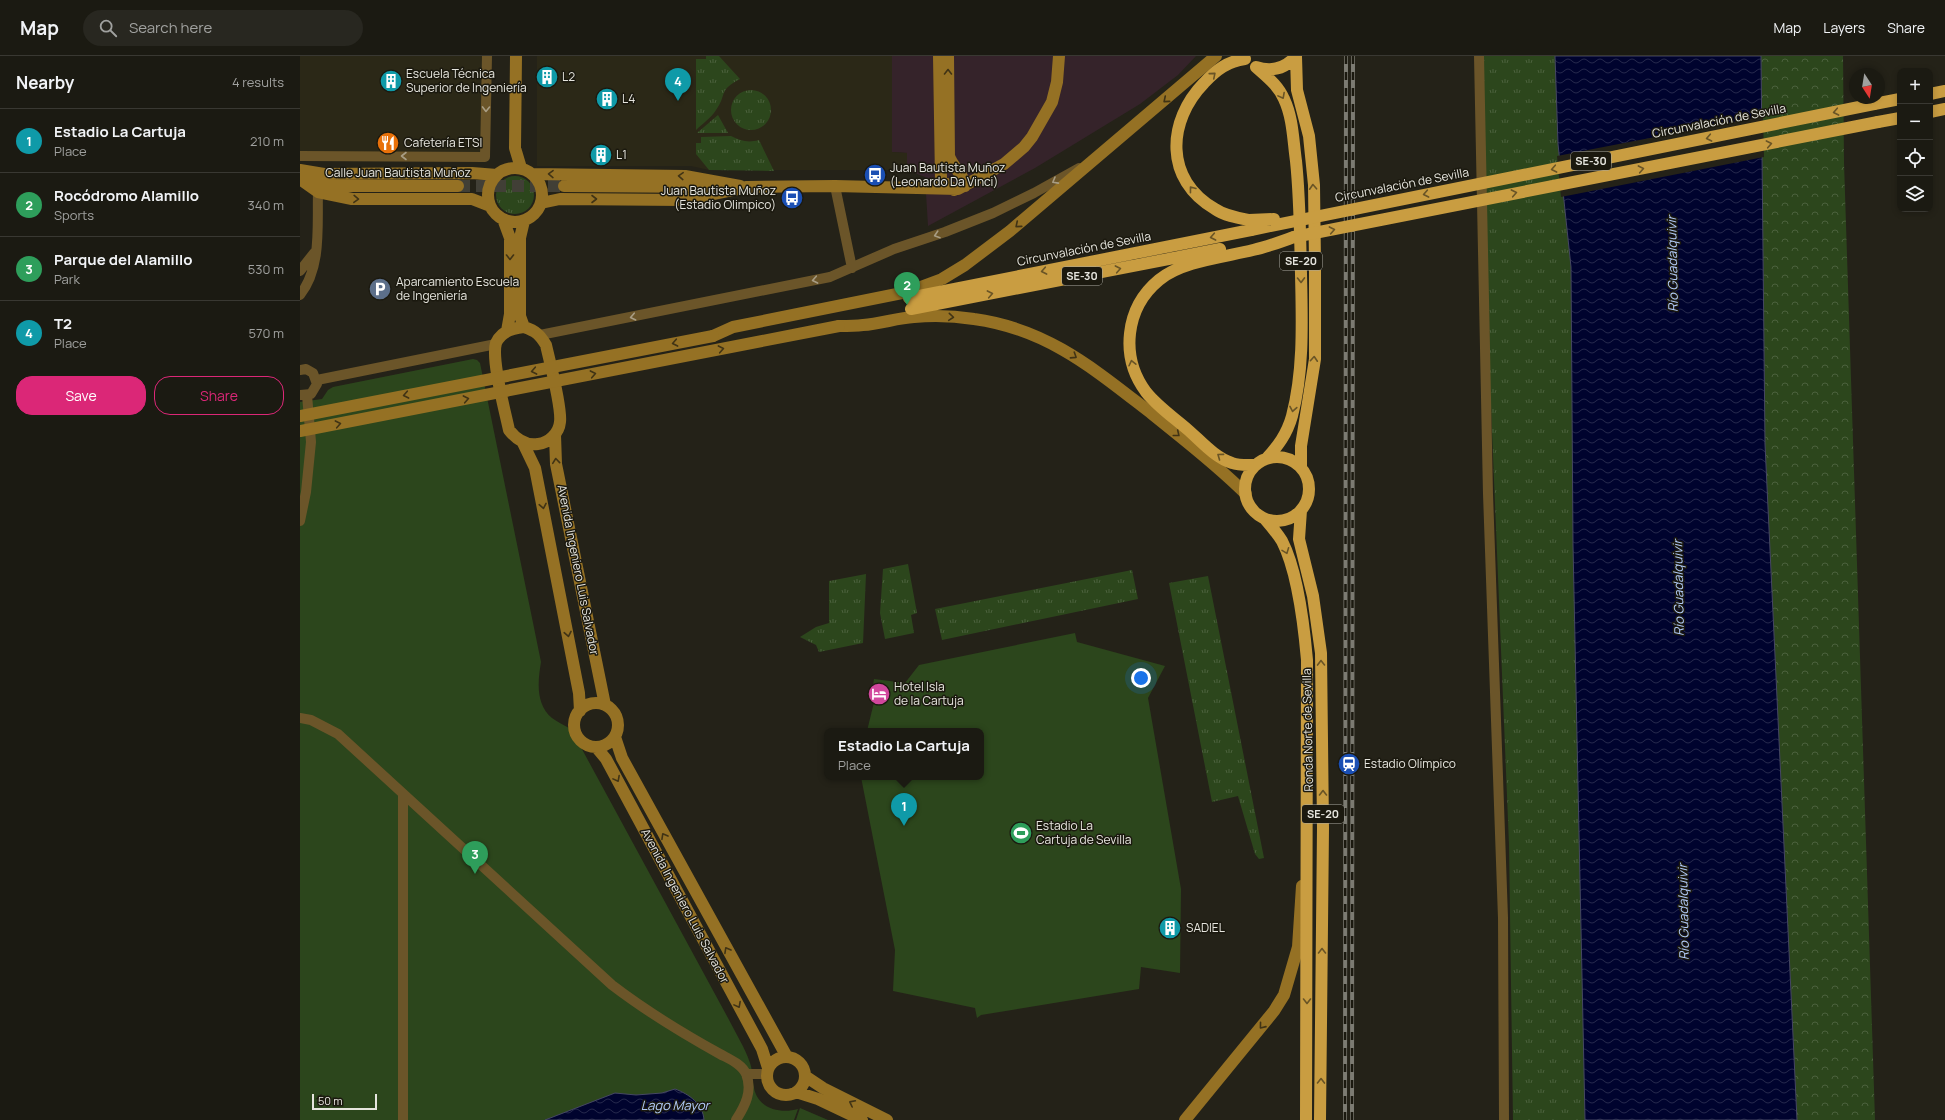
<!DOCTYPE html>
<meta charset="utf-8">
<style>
:root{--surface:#1b1a12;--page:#282720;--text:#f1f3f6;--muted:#a0a19f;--line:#393832;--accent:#db2777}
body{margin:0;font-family:Manrope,sans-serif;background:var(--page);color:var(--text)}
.controls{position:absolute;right:12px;top:12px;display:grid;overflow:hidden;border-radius:8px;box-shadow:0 2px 6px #0003}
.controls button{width:36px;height:36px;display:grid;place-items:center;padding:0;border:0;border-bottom:1px solid var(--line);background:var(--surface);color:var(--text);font:20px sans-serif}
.compass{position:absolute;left:1549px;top:12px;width:36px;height:36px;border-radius:50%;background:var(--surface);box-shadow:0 2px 6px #0003;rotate:168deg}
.scale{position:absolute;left:12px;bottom:10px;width:65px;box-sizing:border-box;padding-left:4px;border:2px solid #e6e5de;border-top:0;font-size:11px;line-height:14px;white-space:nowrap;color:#e6e5de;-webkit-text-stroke:3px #1b190f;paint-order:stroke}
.you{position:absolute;left:841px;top:622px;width:14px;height:14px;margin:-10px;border:3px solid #fff;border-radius:50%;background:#1a73e8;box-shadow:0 0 0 6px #1a73e833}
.badge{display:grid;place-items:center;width:26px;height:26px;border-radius:50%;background:var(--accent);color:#fff;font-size:13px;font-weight:700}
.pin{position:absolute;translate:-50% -33px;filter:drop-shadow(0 1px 2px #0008)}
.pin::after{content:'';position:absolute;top:21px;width:14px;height:12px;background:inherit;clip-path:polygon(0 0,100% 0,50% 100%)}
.popup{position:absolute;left:524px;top:672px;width:160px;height:52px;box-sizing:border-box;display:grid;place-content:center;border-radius:8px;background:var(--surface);filter:drop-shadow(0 1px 3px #0005);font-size:13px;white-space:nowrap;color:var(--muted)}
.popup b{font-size:15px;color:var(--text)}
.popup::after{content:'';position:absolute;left:50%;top:100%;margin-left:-8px;border:8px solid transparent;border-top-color:var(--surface)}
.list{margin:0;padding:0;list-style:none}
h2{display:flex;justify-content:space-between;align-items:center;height:52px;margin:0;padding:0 16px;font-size:17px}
h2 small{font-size:13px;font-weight:400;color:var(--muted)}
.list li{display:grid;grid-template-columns:26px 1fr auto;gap:12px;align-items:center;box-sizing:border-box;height:64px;padding:0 16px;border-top:1px solid var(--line)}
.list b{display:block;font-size:15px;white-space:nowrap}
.list p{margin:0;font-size:13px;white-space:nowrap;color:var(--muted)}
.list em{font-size:13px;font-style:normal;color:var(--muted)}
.actions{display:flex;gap:8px;padding:12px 16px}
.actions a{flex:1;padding:9px 0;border:1px solid var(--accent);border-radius:16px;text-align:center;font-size:14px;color:var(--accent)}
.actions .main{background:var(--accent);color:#fff}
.icon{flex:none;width:22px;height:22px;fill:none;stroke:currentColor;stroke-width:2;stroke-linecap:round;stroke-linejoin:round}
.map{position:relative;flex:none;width:1645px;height:1064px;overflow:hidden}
header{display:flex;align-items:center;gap:24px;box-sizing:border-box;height:56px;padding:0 20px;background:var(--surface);border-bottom:1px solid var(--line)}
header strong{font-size:19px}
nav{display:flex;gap:22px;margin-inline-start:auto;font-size:14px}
.search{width:280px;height:36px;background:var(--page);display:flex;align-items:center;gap:10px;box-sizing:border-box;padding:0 14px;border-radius:22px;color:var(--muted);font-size:15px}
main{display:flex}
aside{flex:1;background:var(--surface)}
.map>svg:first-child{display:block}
.commercial{fill:#35232a}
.built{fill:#2b2817}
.grass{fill:url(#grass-tufts)}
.forest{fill:url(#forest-crowns)}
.park{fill:#2c461c}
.water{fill:url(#water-waves);stroke:#454763}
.pier{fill:#242218}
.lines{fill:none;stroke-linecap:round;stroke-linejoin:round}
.secondary-tunnel{stroke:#413f36;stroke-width:12;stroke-dasharray:12 6;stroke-linecap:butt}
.street{stroke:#6b5529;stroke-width:10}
.secondary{stroke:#957124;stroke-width:12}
.highway{stroke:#c99d41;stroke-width:12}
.rail-casing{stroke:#7c7b72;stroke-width:4}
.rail{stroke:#1b190f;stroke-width:2.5;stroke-dasharray:8;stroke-linecap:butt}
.secondary-bridge{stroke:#957124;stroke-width:12}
.highway-bridge{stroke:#c99d41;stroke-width:12}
.oneway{stroke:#403315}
.oneway2{stroke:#695426}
.oneway3{stroke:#a89d84}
.labels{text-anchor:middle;stroke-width:3;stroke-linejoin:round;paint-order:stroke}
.shield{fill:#1b190f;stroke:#a9a8a0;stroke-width:1}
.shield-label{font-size:11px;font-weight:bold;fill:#e6e5de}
.poi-label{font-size:12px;fill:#e6e5de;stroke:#1b190f;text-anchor:start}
.street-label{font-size:12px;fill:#e6e5de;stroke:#1b190f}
.water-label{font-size:13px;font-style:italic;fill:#b2cbfa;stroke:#1b190f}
</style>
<header>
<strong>Map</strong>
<div class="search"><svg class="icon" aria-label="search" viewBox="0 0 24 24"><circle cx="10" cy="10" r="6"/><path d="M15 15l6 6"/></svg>Search here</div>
<nav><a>Map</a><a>Layers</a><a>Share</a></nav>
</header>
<main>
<aside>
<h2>Nearby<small>4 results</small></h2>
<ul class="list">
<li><span class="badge" style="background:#0f9aa8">1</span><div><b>Estadio La Cartuja</b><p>Place</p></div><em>210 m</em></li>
<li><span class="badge" style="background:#2e9e5b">2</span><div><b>Rocódromo Alamillo</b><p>Sports</p></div><em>340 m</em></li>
<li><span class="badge" style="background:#2e9e5b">3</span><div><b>Parque del Alamillo</b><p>Park</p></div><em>530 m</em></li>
<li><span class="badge" style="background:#0f9aa8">4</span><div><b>T2</b><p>Place</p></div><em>570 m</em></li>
</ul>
<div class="actions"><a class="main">Save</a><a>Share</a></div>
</aside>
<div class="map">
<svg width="1645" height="1064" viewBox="0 0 1645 1064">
<defs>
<pattern id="grass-tufts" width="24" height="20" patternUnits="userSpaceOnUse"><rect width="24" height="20" fill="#2c461c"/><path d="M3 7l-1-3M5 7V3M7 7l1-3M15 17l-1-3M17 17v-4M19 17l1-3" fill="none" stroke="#4b613d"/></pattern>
<pattern id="forest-crowns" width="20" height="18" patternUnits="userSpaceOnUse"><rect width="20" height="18" fill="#2c461c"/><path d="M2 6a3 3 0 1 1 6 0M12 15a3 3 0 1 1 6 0" fill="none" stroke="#4b613d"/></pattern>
<pattern id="water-waves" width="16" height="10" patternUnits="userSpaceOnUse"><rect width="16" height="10" fill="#00032e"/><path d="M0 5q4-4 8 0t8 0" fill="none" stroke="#25284c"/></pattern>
</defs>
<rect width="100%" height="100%" fill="#242218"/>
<path class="commercial" d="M592 0H896L878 19 840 48 735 112 628 170 625 121 607 114V97L592 96Z"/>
<path class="built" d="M0 0H187L185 101 0 100Z
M237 0H592V96L607 97V114H409L391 110H237Z"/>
<path class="grass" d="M406 0H419L440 23C418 34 427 39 416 54 411 62 402 68 396 74V3H406Z
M1180 0H1256L1258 88 1271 211 1286 1064H1213L1209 788 1181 107Z
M431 54a20 20 0 1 1 40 0a20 20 0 1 1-40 0Z
M418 59 428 77H397Z
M431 80C441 85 448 87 459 84L474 115 409 114 396 98V87H401V81Z
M196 139a19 19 0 1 1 38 0a19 19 0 1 1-38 0Z
M608 508 617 557 611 559 614 577 585 583 580 557 583 513Z
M832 514 838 543 642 584 635 553Z
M566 518 563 587 519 596 516 589 500 581 516 571 529 567V525Z
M908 520 964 802 959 803 955 798 938 740 912 746 869 527Z"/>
<path class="forest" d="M1461 0H1543L1544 107 1575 1064H1497L1465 388Z"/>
<path class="park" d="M173 303 177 304 180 307 241 606C238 624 235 648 252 662 257 666 264 669 271 673L428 962C435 976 445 992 450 1007 453 1015 452 1024 454 1032 458 1053 481 1058 498 1053L494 1064H0V346L22 343 28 334 33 331Z
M775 577 777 586 865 610 848 642 881 833 880 917 841 911 839 933 681 959 677 962 675 952 593 935 595 894 561 721H681V675H567L576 638 572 636 574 623 605 627 619 609Z
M500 1052 528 1064H496Z"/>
<path class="water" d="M1255 0H1461L1465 388 1497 1064H1285L1273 489 1271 211 1258 88Z
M375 1033C389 1038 403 1048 404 1064H245L315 1037 336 1039 362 1037Z"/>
<path class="pier" d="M1463 60 1464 101 1261 141 1257 100Z"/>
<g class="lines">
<path class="secondary-tunnel" d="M158 130H264"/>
<path class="street" d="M1179 0 1188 438 1203 862 1204 1064
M0 100 185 101 187 0
M535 130 552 212
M0 215 14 197
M0 239C22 211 17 170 18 136
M240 279 530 221 594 193 645 176 693 157 734 137 779 112
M0 314 6 313 13 317 17 328 11 338 0 339
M17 324 196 288
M0 465 6 436 11 386 7 339
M0 662 11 664 38 678 312 929C346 955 382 977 420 998 429 1003 442 1008 446 1018 453 1035 445 1050 436 1064
M103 738V1064
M446 1018H466"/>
<path class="secondary" d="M216 0 215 92 221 112
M639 0 641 124 654 134
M648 0 649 100C652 110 666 122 665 130
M188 139a27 27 0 1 1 54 0a27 27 0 1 1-54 0Z
M0 114 24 118 172 117 197 119
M232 118 385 120 440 130
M6 120 22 126 46 130H158
M0 123 18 136 52 143H172L190 150
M264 130 414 131
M241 147 260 143 384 144 447 131 535 130 658 133 704 108 724 91 732 81 752 46 757 26 759 0
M203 163 210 182V258L207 275
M224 165 220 182V260L224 271
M539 270C547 270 555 270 563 269 580 268 597 262 614 261 634 259 655 260 674 263 748 273 795 314 851 357 883 383 916 408 946 438
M224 271C236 275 240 279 246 289 250 307 262 351 260 366 259 377 249 387 238 388 225 390 216 383 209 374 205 355 191 304 196 287 201 275 213 272 224 271Z
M413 280 433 271 607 236 642 223 665 209 710 175 916 0
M255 379 256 408 305 649
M223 387 235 412 279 637 280 655
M274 669a22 22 0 1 1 44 0a22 22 0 1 1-44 0Z
M315 681 322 702 487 1001
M296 691 306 703 462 993 468 1012
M467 1020a19 19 0 1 1 38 0a19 19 0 1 1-38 0Z
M505 1020 523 1032 587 1064
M496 1036 518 1043 562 1064
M885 1064 974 955 984 939 998 891 1002 830"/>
<path class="highway" d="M996 1 997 34 1009 80 1014 129 1015 207V303L1001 390V411
M945 3C928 5 916 14 904 27 867 65 864 124 915 153 925 160 938 162 949 164
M956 11C967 21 978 29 984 43 993 62 993 84 996 105 1000 143 1000 180 1001 218 1002 265 1004 314 992 360 987 378 978 390 966 403
M956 11C972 16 985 13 996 0
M1630 38 1645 35
M1574 48 1600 43
M1630 56 1645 53
M1578 66 1600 62
M609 242 951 174
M611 253 920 193
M945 433a32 32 0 1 1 64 0a32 32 0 1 1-64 0Z
M956 409C948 409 940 410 932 407 915 402 900 384 887 373 873 361 857 350 846 336 820 301 825 252 859 224 882 205 925 201 953 194 967 191 980 186 994 181
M1001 454 999 483 1013 540 1021 597 1023 772 1020 1064
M965 463C971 470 977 477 982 485 997 514 1004 570 1007 604L1006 1064"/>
<g class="rail-casing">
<path id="rail" d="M1045 1064 1046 0
M1052 1064 1053 0"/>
</g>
<use href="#rail" class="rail"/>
<path class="secondary-bridge" d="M0 360 413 280
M0 375 539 270"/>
<path class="highway-bridge" d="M949 164 974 163
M951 174 1574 48
M994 181 1578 66"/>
</g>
<defs><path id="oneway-chevron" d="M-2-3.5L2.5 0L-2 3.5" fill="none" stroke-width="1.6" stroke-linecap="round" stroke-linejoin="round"/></defs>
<g class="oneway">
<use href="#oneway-chevron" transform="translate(648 16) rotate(-90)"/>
<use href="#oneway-chevron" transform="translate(866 44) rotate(140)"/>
<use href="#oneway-chevron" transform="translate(251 118) rotate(-179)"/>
<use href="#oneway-chevron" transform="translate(381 120) rotate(-177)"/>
<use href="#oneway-chevron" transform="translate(56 143) rotate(2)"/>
<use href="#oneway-chevron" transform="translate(294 143)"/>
<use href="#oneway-chevron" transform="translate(718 169) rotate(140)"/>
<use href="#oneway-chevron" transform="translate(210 201) rotate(90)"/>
<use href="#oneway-chevron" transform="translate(651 261) rotate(5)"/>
<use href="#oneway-chevron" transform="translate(375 287) rotate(169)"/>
<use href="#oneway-chevron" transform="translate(421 293) rotate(-11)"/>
<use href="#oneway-chevron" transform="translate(774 300) rotate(33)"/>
<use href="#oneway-chevron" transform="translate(234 315) rotate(169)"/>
<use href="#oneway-chevron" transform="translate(293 318) rotate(-11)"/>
<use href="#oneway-chevron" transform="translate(106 339) rotate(169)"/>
<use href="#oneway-chevron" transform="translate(166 343) rotate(-11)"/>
<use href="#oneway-chevron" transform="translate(38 368) rotate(-11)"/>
<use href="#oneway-chevron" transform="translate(877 378) rotate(39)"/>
<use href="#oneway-chevron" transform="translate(256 405) rotate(-96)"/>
<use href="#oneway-chevron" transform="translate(243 450) rotate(79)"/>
<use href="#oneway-chevron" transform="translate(268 578) rotate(79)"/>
<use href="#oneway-chevron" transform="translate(317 723) rotate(62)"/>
<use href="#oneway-chevron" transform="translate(364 780) rotate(-119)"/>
<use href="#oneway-chevron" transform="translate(427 894) rotate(-119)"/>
<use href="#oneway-chevron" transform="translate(438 949) rotate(62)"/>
<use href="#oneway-chevron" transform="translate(962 970) rotate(129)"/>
<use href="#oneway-chevron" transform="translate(552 1047) rotate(-153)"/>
</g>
<g class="oneway2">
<use href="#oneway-chevron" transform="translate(913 19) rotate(-41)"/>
<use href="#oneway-chevron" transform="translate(982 40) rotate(62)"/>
<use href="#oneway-chevron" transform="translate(1536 56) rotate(169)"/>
<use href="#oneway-chevron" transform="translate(1409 82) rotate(169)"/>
<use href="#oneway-chevron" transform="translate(1469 88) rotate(-11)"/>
<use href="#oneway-chevron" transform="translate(1254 113) rotate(169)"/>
<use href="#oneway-chevron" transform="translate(1341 113) rotate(-11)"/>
<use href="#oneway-chevron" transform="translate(1013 131) rotate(-93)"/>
<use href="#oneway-chevron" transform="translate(892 133) rotate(-128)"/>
<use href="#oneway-chevron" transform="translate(1214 137) rotate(-11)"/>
<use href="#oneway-chevron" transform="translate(1126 138) rotate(169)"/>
<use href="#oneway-chevron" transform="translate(1032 174) rotate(-11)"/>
<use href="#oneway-chevron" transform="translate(913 181) rotate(169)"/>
<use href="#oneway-chevron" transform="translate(818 213) rotate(-11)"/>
<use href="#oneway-chevron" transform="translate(744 215) rotate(169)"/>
<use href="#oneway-chevron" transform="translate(1001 224) rotate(89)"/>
<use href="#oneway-chevron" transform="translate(690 238) rotate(-11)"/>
<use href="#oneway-chevron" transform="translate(1014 303) rotate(-86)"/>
<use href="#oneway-chevron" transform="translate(832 307) rotate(-103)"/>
<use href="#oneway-chevron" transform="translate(993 353) rotate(100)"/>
<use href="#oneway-chevron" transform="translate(920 400) rotate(-144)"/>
<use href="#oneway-chevron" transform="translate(986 495) rotate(69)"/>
<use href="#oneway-chevron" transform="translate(1021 607) rotate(-91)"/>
<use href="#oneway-chevron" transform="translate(1023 737) rotate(-90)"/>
<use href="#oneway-chevron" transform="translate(1022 895) rotate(-90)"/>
<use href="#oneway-chevron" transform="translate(1007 945) rotate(90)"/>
<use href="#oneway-chevron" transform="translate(1021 1025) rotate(-89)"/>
</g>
<g class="oneway3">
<use href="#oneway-chevron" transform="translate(186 53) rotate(91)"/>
<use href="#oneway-chevron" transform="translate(104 100) rotate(-180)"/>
<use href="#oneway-chevron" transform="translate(755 125) rotate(151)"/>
<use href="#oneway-chevron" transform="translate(637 179) rotate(162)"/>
<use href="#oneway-chevron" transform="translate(515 224) rotate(169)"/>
<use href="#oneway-chevron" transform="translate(333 261) rotate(168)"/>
</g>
<defs>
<g id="building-disc" transform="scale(1.15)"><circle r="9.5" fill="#0f9aa8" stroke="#1b190f"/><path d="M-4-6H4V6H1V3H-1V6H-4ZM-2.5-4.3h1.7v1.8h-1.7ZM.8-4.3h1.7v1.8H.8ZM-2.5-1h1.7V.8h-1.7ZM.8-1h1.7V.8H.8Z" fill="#fff"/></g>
<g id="restaurant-disc" transform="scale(1.15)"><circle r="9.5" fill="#e8710a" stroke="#1b190f"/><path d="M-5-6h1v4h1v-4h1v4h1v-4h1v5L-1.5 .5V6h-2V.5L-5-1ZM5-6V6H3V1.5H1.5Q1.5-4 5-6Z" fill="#fff"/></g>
<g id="bus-disc" transform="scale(1.15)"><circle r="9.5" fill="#1a4fb4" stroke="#1b190f"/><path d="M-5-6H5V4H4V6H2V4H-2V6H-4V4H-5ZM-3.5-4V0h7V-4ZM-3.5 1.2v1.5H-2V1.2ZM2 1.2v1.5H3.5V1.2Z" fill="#fff"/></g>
<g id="parking-disc" transform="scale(1.15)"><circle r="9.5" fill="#5c6f8a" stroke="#1b190f"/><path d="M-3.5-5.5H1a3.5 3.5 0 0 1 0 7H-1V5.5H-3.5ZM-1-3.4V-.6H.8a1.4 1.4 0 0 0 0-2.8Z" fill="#fff"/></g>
<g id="hotel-disc" transform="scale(1.15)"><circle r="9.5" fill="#d1479c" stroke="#1b190f"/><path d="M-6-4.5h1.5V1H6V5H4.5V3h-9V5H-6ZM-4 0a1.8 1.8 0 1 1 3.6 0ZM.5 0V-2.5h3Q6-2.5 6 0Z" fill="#fff"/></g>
<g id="station-disc" transform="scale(1.15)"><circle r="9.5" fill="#1a4fb4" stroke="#1b190f"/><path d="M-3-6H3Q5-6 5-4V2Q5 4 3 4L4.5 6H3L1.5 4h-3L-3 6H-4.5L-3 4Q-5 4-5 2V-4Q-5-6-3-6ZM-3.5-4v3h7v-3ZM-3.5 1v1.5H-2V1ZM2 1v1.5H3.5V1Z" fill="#fff"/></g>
<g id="stadium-disc" transform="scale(1.15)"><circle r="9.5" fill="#2e9e5b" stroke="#1b190f"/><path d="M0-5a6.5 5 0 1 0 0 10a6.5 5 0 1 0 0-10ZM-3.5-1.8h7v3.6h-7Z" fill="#fff"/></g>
</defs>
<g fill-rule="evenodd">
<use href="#building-disc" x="247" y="21"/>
<use href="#building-disc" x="91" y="25"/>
<use href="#building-disc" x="307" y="43"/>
<use href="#restaurant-disc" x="88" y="87"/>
<use href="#building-disc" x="301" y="99"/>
<use href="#bus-disc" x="575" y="119"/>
<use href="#bus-disc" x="492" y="142"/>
<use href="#parking-disc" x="80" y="233"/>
<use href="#hotel-disc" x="579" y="638"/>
<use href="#station-disc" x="1049" y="708"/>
<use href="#stadium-disc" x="721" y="777"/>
<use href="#building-disc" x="870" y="872"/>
</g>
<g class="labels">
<g class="shield">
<rect x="1271" y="96" width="40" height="18" rx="3"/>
<rect x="980" y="196" width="42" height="18" rx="3"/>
<rect x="762" y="211" width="40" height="18" rx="3"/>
<rect x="1002" y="749" width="42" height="18" rx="3"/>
</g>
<g class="shield-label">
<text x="1291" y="109">SE-30</text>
<text x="1001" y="209">SE-20</text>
<text x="782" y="224">SE-30</text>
<text x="1023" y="762">SE-20</text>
</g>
<g class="poi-label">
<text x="106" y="22">Escuela Técnica<tspan x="106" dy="14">Superior de Ingeniería</tspan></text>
<text x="262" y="25">L2</text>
<text x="322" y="47">L4</text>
<text x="104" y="91">Cafetería ETSI</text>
<text x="316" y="103">L1</text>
<text x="590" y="116">Juan Bautista Muñoz<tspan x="590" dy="14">(Leonardo Da Vinci)</tspan></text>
<text x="476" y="139" text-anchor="end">Juan Bautista Muñoz<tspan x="476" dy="14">(Estadio Olimpico)</tspan></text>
<text x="96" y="230">Aparcamiento Escuela<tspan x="96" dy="14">de Ingeniería</tspan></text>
<text x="594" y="635">Hotel Isla<tspan x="594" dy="14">de la Cartuja</tspan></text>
<text x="1064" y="712">Estadio Olímpico</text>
<text x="736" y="774">Estadio La<tspan x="736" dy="14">Cartuja de Sevilla</tspan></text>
<text x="886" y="876">SADIEL</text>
</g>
<g class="street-label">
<text transform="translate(1419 65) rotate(-11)" y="4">Circunvalación de Sevilla</text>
<text x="98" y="121">Calle Juan Bautista Muñoz</text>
<text transform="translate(1102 129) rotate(-11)" y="4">Circunvalación de Sevilla</text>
<text transform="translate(784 193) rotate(-11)" y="4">Circunvalación de Sevilla</text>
<text transform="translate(278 514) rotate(79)" y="4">Avenida Ingeniero Luis Salvador</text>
<text transform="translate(1008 674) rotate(-91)" y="4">Ronda Norte de Sevilla</text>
<text transform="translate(385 850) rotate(62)" y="4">Avenida Ingeniero Luis Salvador</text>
</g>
<g class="water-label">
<text transform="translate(1372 208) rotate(-91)" y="5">Río Guadalquivir</text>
<text transform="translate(1378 532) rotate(-91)" y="5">Río Guadalquivir</text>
<text transform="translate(1383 856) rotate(-91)" y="5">Río Guadalquivir</text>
<text x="375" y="1054">Lago Mayor</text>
</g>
</g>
</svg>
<div class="controls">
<button>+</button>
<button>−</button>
<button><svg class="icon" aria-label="locate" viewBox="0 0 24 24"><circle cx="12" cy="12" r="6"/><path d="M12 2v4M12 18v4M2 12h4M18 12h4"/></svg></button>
<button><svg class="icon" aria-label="layers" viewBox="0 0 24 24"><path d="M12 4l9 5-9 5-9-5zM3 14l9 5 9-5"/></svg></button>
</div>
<svg class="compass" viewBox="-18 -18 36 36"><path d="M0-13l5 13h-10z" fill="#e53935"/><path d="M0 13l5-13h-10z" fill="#a0a19f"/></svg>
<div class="scale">50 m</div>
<div class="you"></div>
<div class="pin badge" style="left:604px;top:770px;background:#0f9aa8">1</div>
<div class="popup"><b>Estadio La Cartuja</b>Place</div>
<div class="pin badge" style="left:607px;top:249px;background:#2e9e5b">2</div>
<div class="pin badge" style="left:175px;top:818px;background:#2e9e5b">3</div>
<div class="pin badge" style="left:378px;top:45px;background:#0f9aa8">4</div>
</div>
</main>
